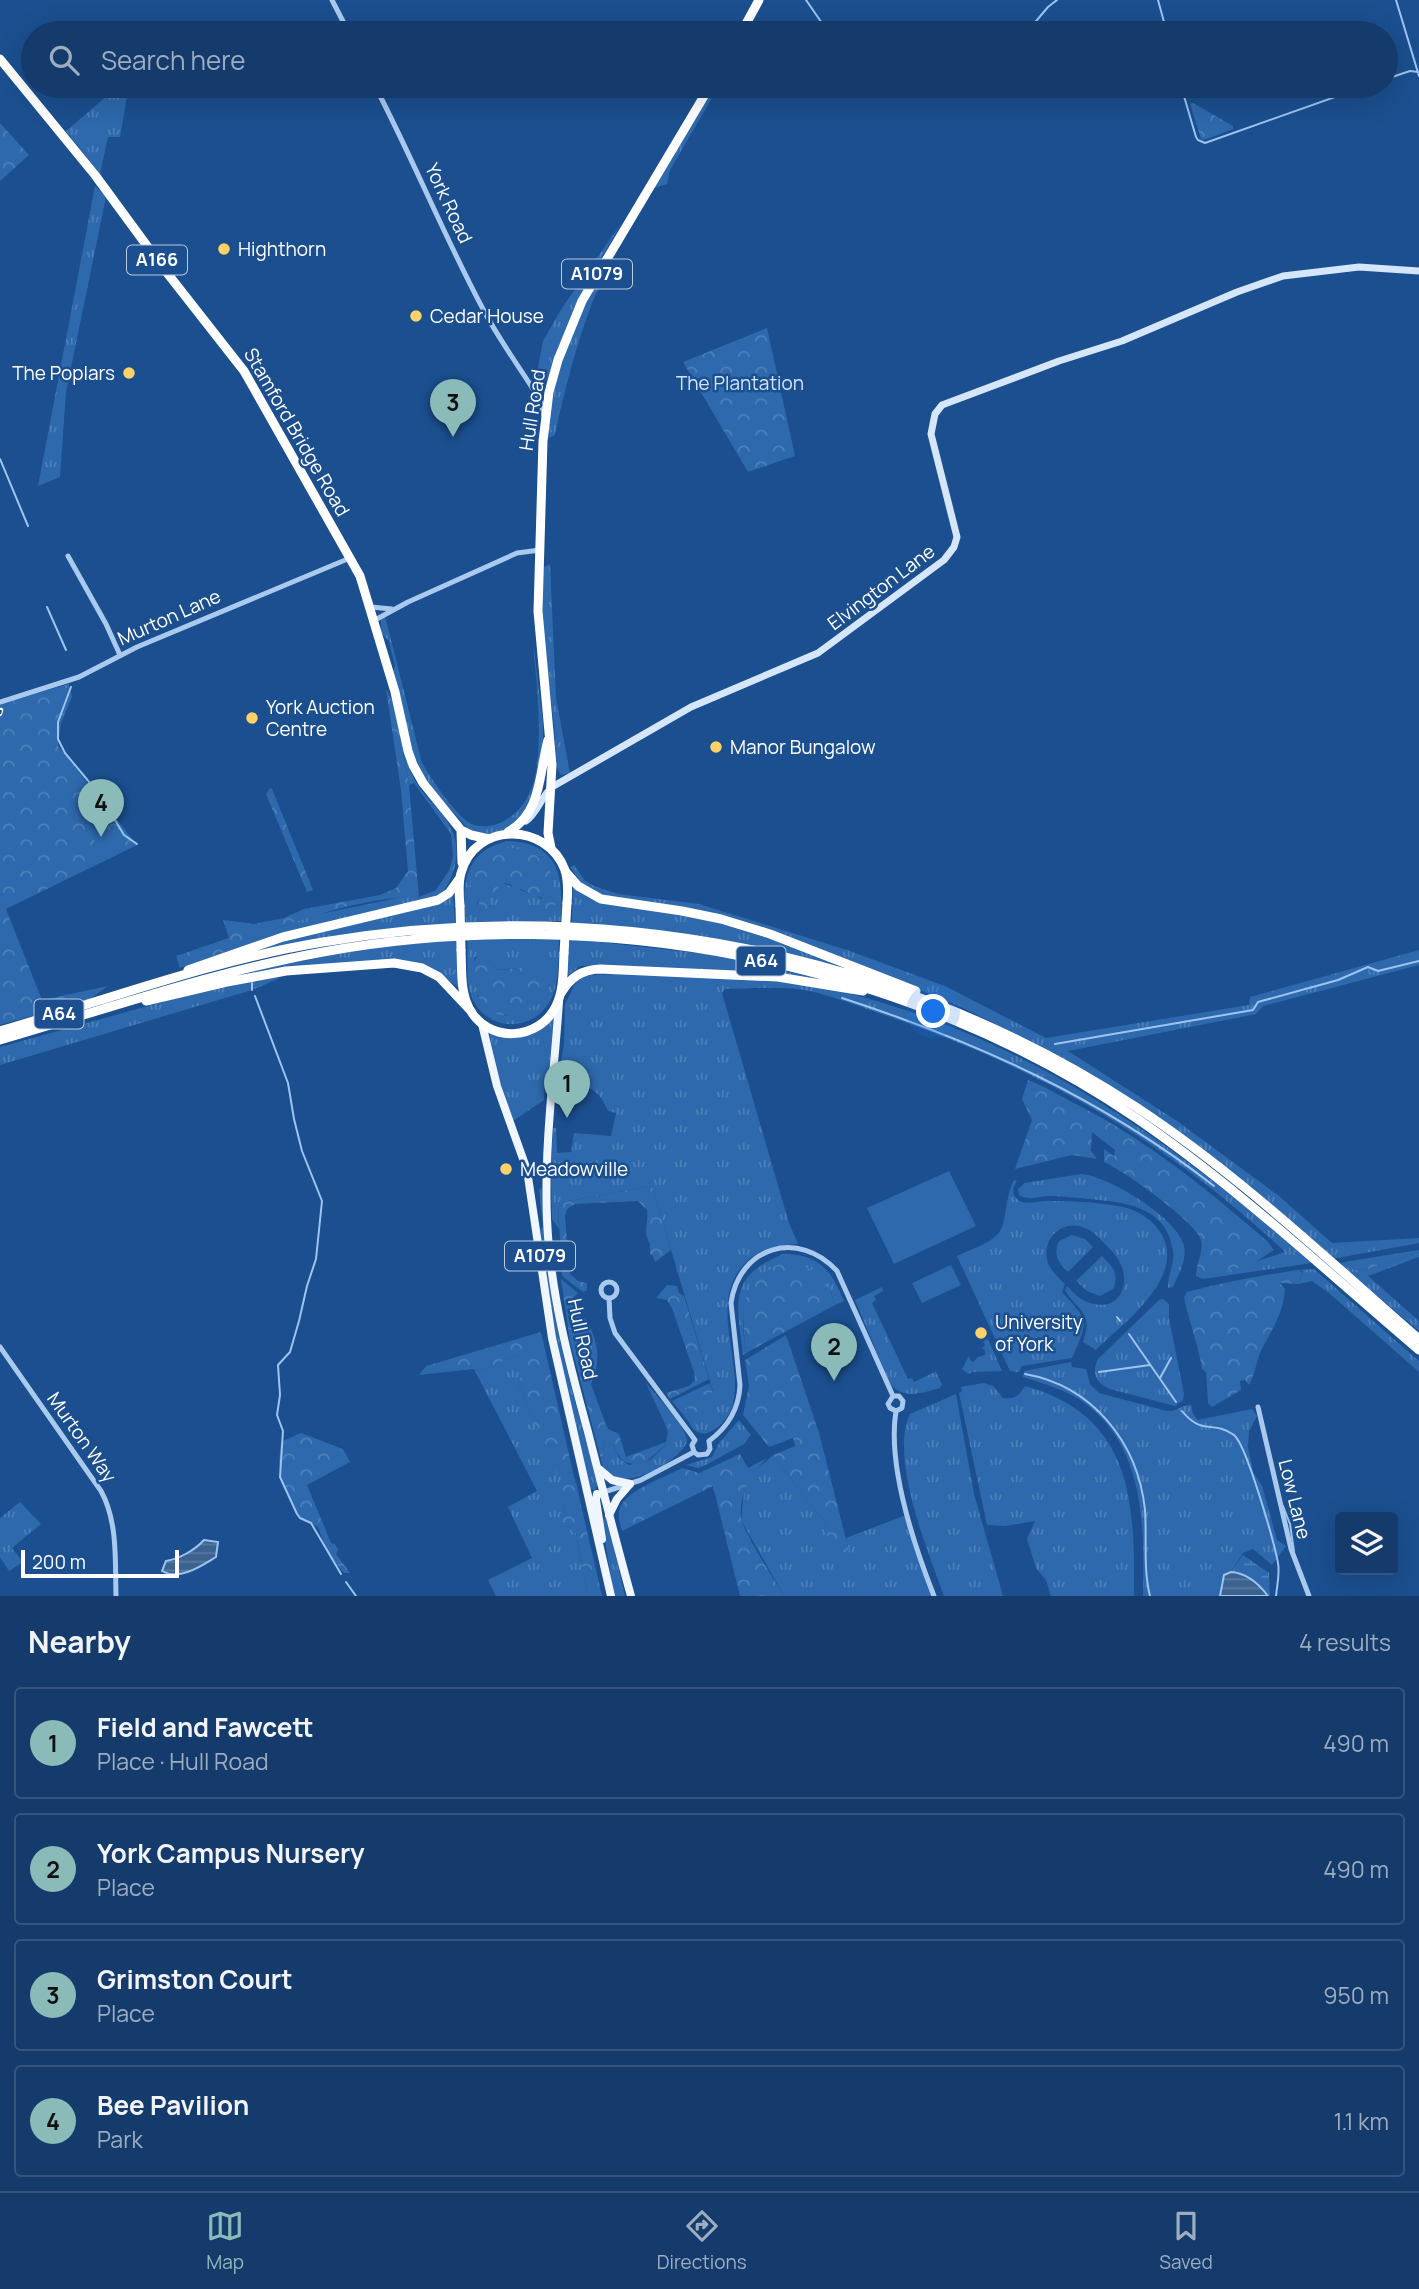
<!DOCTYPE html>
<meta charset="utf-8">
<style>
:root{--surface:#143b6b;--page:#214673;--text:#f1f3f6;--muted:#9dadc1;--line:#33557e;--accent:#8bbbb9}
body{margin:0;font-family:Manrope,sans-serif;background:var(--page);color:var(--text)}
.controls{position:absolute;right:21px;bottom:21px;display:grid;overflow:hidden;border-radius:7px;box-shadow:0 7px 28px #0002}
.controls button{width:63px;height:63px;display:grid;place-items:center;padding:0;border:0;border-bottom:2px solid var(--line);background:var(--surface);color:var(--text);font:35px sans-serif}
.scale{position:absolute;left:21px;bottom:18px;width:158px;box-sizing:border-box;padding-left:7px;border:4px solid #fff;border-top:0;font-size:19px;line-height:24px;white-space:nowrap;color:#fff;-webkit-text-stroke:5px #1b4f8f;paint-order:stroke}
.you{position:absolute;left:934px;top:1012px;width:24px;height:24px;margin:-18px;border:5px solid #fff;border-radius:50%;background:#1a73e8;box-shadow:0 0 0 10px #1a73e833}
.badge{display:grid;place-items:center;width:46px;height:46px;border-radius:50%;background:var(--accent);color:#111;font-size:23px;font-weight:700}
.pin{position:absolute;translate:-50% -58px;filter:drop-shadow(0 2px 4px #0008)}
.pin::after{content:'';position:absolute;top:37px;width:24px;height:21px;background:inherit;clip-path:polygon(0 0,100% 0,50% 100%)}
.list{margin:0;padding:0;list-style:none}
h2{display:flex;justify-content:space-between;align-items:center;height:91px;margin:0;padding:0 28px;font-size:30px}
h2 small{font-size:23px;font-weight:400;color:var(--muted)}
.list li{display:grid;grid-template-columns:46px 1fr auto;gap:21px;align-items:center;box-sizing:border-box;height:112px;margin:0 14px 14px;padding:0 14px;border:2px solid var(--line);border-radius:7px}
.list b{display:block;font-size:26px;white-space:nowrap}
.list p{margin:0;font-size:23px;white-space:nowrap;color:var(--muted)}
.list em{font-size:23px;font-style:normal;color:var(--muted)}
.icon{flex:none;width:38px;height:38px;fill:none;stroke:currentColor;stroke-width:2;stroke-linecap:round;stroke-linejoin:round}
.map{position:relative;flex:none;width:1419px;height:1596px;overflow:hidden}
.search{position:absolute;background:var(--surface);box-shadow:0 7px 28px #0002;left:21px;right:21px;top:21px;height:77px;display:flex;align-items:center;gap:18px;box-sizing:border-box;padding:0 24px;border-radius:38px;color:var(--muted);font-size:26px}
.sheet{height:595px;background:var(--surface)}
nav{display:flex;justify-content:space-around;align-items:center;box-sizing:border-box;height:98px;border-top:2px solid var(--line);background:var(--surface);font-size:19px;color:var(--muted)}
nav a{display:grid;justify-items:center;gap:4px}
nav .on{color:var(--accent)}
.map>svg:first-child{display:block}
.grass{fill:url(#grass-tufts);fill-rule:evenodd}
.forest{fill:url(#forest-crowns)}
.wetland{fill:url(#wetland-marsh)}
.garden{fill:#2e69ad}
.water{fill:url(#water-rules);stroke:#9cc4f0;stroke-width:2}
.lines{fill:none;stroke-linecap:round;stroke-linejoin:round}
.stream{stroke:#9cc4f0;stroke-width:2}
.street{stroke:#a9c9ee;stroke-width:5}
.secondary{stroke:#d6e6fa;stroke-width:7}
.primary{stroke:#f0f6ff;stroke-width:8}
.highway{stroke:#fff;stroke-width:9}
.rail-casing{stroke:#fff;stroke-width:4.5}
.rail{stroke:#1b4f8f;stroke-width:2;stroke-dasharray:5;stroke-linecap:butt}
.highway-bridge{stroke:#fff;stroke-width:9}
.poi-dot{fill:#ffd166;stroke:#1b4f8f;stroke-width:2.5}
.labels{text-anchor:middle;stroke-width:5;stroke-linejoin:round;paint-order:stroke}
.shield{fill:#1b4f8f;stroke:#bbcadd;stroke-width:2}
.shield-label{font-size:18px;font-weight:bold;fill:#fff}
.street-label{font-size:19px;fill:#fff;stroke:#1b4f8f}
.poi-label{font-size:19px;fill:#fff;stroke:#1b4f8f;text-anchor:start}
.park-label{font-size:19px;fill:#cfe3fa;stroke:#1b4f8f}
</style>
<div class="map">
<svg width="1419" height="1596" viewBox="0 0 1419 1596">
<defs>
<pattern id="grass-tufts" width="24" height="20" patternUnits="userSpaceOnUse" patternTransform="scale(1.75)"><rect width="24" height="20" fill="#2e69ad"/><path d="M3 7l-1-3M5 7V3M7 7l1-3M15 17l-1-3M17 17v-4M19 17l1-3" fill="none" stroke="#4d80b9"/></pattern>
<pattern id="forest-crowns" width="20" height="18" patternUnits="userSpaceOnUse" patternTransform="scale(1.75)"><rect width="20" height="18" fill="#2e69ad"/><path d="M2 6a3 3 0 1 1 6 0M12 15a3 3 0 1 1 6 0" fill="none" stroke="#4d80b9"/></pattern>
<pattern id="wetland-marsh" width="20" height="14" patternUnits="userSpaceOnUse" patternTransform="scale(1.75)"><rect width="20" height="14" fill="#2e69ad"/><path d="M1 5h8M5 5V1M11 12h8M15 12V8" fill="none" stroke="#4d80b9"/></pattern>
<pattern id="water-rules" width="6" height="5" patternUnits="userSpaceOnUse" patternTransform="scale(1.75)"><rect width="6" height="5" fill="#3c6290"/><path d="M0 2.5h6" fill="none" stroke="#597aa1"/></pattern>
</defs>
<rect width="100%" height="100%" fill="#1b4f8f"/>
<path class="grass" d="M712 86H719L670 170 667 184 654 188C639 214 622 239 608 266 584 315 566 382 555 435L545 440 557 376 566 344 584 305Z
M114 90 128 91 120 137H108L100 174 66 131Z
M95 186 106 197 66 392 60 477 38 486Z
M622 222 575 305 547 380 539 386 535 383 543 341 562 308Z
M550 564 556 698 570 773 561 775 557 768 554 725 543 636V568Z
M385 616 422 763C432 780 453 811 468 822 475 827 486 827 494 825 522 816 534 792 537 764 542 724 536 681 533 641L543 724V751L532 805 508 829 497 833 486 835 469 830 424 779 416 764 393 671 395 666 389 641 381 633V619Z
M403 748C407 760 411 774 417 784 424 795 434 804 442 814 463 840 460 869 441 895L264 939V933L315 915 402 897H419L436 890 450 869 453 856 451 834 414 783 409 785Z
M507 841C561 843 563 878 561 921L466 923C462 885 463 852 507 841ZM501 848H514L550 881 556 904 503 883 477 905 478 900C461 873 480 862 501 848Z
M574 865 585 881 594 886 618 894 699 904 847 950 945 986 1046 1038 1249 1005 1250 997 1419 950V965L1263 1006 1256 1014 1068 1051 1177 1121 1279 1196 1332 1243 1419 1238V1243L1332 1259 1268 1203 1081 1070 1036 1044 959 1006 784 935 601 895 579 882 571 867Z
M573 885 587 897 599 902 691 916 745 929 836 961 835 965C748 945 661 928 572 923Z
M453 895 455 923 363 932 238 957 269 945 435 905Z
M559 938C558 957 560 979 552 997 537 1032 488 1034 472 998 464 980 469 959 467 939ZM485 953 490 963 498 970 526 967 538 1002 506 1016 478 997 474 958Z
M571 939 708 954 829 981 608 965 580 966 566 977V952Z
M456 940 459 988C441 974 424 963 401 960L253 974 249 971 370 948Z
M631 971C668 974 705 976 742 979 761 980 782 980 801 983 1000 1020 1163 1132 1312 1263L1203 1279 1285 1252C1172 1145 1044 1071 896 1019 868 1010 839 998 810 991 784 985 752 989 725 989L722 993 789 1223 798 1244C776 1245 756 1249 741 1268 710 1307 743 1360 733 1404 729 1422 701 1449 689 1422L691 1419 684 1408 703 1405 698 1400 699 1396 713 1391 652 1186 558 1203 559 1229 552 1219 551 1170 553 1128H556L557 1153 571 1152 574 1133 611 1136 616 1113 608 1111C597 1085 584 1084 557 1084L564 1044 565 1004 578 978C596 972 613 977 631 971Z
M273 977 280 978 252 990 0 1065V1047L177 998Z
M552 1018H554L548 1078H545L544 1100 513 1121 499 1079 489 1031 515 1036Z
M1081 1174C1107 1175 1179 1219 1184 1246 1187 1260 1179 1274 1173 1287L1168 1288C1167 1276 1175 1264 1173 1251 1167 1206 1124 1202 1088 1199 1076 1198 1063 1196 1050 1196 1039 1196 1028 1201 1019 1195L1018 1189 1025 1183Z
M1014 1180 1017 1181C1011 1190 1012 1196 1021 1202 1030 1204 1038 1201 1047 1201 1073 1201 1103 1202 1127 1208 1141 1212 1153 1221 1161 1233 1187 1278 1124 1322 1096 1350L1083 1342C1094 1311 1078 1312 1065 1290L1067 1286C1072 1291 1077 1297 1083 1300 1120 1319 1139 1278 1110 1249 1102 1241 1095 1232 1085 1228 1063 1218 1040 1239 1048 1263 1051 1271 1058 1277 1065 1284L1062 1292C1090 1322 1088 1321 1072 1358L1022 1366 1019 1372 1010 1371 957 1256C969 1250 989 1244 998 1234 1007 1224 1005 1195 1014 1180Z
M542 1187C545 1231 548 1278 556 1322 567 1377 583 1430 598 1484L595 1490 590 1489 557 1350 540 1229 543 1227 539 1190Z
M1072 1235 1085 1239 1093 1247 1068 1272C1058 1262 1053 1255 1059 1241Z
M1419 1253V1257L1368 1276 1419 1321V1331L1339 1264 1344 1262 1353 1269 1365 1270Z
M783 1254C819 1254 831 1270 844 1301L835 1305 831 1292 755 1282C739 1308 742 1324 746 1353L743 1355C737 1303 727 1277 783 1254Z
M1102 1256C1112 1266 1120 1274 1113 1289L1100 1296 1087 1291 1076 1281Z
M1314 1269 1419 1361V1372L1329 1293 1312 1281 1299 1284 1303 1271 1297 1270Z
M882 1287 883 1291 874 1296 876 1300 872 1303 908 1379 912 1378 914 1382 935 1372V1370L942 1384 940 1388C922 1393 904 1400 890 1384L855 1300Z
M1163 1299 1169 1304V1318L1184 1394 1183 1400 1175 1406 1110 1389C1096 1383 1091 1373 1098 1359L1159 1300Z
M988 1339 1002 1371 973 1372 968 1374 962 1369 969 1356 970 1360 973 1362 978 1357 985 1355V1350L981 1348 985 1346 983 1341Z
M518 1355 529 1363 518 1383 557 1474 573 1472 576 1483 568 1480 564 1512 558 1526 569 1527 576 1533 588 1596H496L488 1580 532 1558 508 1507 537 1491 474 1369 479 1371Z
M1071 1362 1072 1367 1086 1369 1090 1384 1099 1393 1167 1411C1177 1412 1182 1404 1191 1405L1193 1414 1198 1420 1252 1409 1257 1416 1249 1431 1248 1447 1253 1472 1262 1486 1277 1540 1286 1546 1272 1565 1253 1549 1243 1553 1231 1572 1227 1573 1221 1583 1220 1596H1143C1144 1525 1146 1444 1079 1399 1062 1389 1042 1383 1023 1377L1024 1371Z
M646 1383C655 1394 687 1428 687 1440 687 1457 618 1499 603 1467L607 1470 608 1467 603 1456 604 1443 613 1445 619 1458 629 1465 650 1460 669 1442 668 1422 665 1424Z
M984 1383 993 1386 1003 1398C1014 1400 1020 1395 1025 1386 1133 1416 1135 1502 1134 1596H1051L1046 1580 1036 1568 1027 1539 1035 1521 1005 1526 987 1525 959 1393 962 1391 961 1387Z
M956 1394 974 1494 1003 1596H944C928 1552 889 1457 910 1414Z
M739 1420 751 1435 744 1444 704 1466 698 1468 686 1465 712 1457 719 1443Z
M773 1455 816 1512 825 1520 827 1540 849 1551 846 1538 906 1515 932 1596H784L741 1520 744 1493 752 1474Z
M20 1502 41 1524 12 1548 23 1562 9 1571 0 1557V1518Z
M606 1514 625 1596H614L602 1522Z"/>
<path class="forest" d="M1193 103 1233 126V129L1204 140 1201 139 1190 104Z
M0 123 29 155 0 181Z
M767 328 795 456 748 472 683 362Z
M69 684 72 697 61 723 58 746 137 845 6 909 42 1000 108 986 90 999 0 1025V704Z
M386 689 395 706 409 785 419 897C367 897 313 915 265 933L264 939 180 968 176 956 229 938 223 920 254 924 284 918 304 909 380 895 396 888 408 871 401 790Z
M270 788 272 789 313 890 307 892 266 794Z
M501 848H514L535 854 552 874 551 887 555 889 556 904 552 909 547 910 543 907 542 897 534 896 521 889 516 890 510 884 503 883 489 897 488 912 481 910C479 907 479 904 478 900 477 897 474 894 472 891 465 871 484 852 501 848Z
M480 953H486L490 963 498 970C520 970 536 959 551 978 547 986 544 997 537 1003 520 1017 492 1023 480 1000 475 989 475 973 474 961Z
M1028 1080C1045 1086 1060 1096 1076 1104 1147 1140 1207 1189 1267 1241L1274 1250 1254 1263 1203 1279 1196 1276C1196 1263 1204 1252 1201 1240 1196 1222 1123 1170 1104 1162V1149L1114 1156 1115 1150 1092 1132 1091 1151 1097 1159 1072 1155 1015 1169 1032 1120 1022 1099Z
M652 1186 671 1250 655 1262 653 1256 650 1254V1244C642 1232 649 1223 647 1210L638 1201 575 1204 567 1209 565 1217 570 1274 578 1281 587 1283V1290L583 1292 562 1276 558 1203Z
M1419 1250V1253L1365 1270 1353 1269 1344 1262Z
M783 1262C814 1267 826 1274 835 1305L746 1353C741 1310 738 1283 783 1262Z
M1297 1270 1302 1272 1299 1284 1280 1283 1285 1289C1284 1311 1273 1328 1263 1347 1256 1359 1256 1373 1249 1385L1245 1380 1240 1381 1241 1390 1212 1407 1208 1403 1206 1372 1202 1369C1198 1343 1189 1322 1184 1297L1187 1292C1224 1282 1259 1276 1297 1270Z
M561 1279 578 1293 573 1298 575 1315 585 1318C598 1339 602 1361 591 1384L606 1425 608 1429 619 1434 626 1457 666 1442 668 1432 665 1424 668 1422 673 1426 669 1442 641 1466C623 1461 622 1464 613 1445L604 1443 603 1456 608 1467 607 1470 603 1467 570 1341Z
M667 1285 677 1286 679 1293 684 1296 709 1379 670 1399 666 1393 689 1386 695 1380 694 1372 672 1308 667 1300 656 1298Z
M541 1332 573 1472 557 1475 518 1383 528 1364 520 1362 518 1355 479 1371 474 1369 419 1375 426 1366Z
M786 1335 819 1433 849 1551 832 1554 827 1540 825 1520 816 1512 773 1455 795 1446 793 1438 769 1447 743 1415 749 1386 745 1360Z
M710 1383 713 1392 699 1396 698 1400 703 1405V1408L694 1413 689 1408H684L691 1419 689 1422 672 1401Z
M301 1433 343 1449 350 1462 307 1485 331 1543 335 1544 338 1550 336 1554 350 1573H344L327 1552 318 1527 300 1518 281 1482 279 1462 281 1442Z
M740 1454 748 1468 767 1458C751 1475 739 1494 741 1518 742 1529 776 1583 784 1596H740L713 1486 622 1531C620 1524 617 1515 620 1508 626 1490 666 1477 682 1468L699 1473Z
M568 1480 576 1483 602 1596H588L576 1533 569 1527 558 1526C559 1517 563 1514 565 1506 558 1499 555 1495 558 1484Z"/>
<path class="wetland" d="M1243 1555 1269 1573 1270 1596 1252 1579 1231 1572Z"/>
<path class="garden" d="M97 816 120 853 102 862 87 820Z
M949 1171 976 1226 894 1264 867 1208Z
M951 1265 961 1285 922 1303 912 1283Z"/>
<path class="water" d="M204 1540 218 1542 216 1557C201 1566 180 1581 162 1571L166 1561C179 1559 195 1550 204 1540Z
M1231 1572C1247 1573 1259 1584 1268 1596H1220L1224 1575Z"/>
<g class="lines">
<path class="stream" d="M806 0 824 26 834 33
M1158 0 1167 33
M1396 0 1419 76
M1026 33 1048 7 1057 0
M1386 79 1410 71 1418 72
M1181 86 1196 137 1198 140 1205 143 1366 86
M0 459 28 526
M47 607 66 650
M71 687 58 722V739L65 753 100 795 124 835 137 844
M252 983V990
M255 996 288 1083 294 1119 302 1151 322 1201 316 1259 307 1286 299 1321 290 1352 278 1365 280 1395 277 1415 283 1431 280 1477 297 1514 300 1518 311 1523 341 1574
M842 998C977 1042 1101 1098 1214 1186
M1055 1044 1253 1010 1258 1002 1338 980 1368 967 1378 971 1419 961
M1117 1317 1120 1321
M1129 1334 1176 1402
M1099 1372 1150 1365
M1025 1374C1093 1386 1138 1443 1145 1510 1147 1538 1143 1569 1150 1596
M1160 1378 1171 1358
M1182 1411C1202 1436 1214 1420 1234 1435 1247 1446 1274 1542 1278 1563 1280 1574 1277 1585 1276 1596
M1283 1506 1290 1524 1294 1551
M346 1582 356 1596"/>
<path class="street" d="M332 0 349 33
M375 86C413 159 444 236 483 309 499 340 521 369 540 400L544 416
M68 556 106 624 120 655
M371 607 392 609
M375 620 408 602 517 553 540 550
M0 702 79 677 137 647 350 558
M601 1290a8 8 0 1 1 16 0a8 8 0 1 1-16 0Z
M609 1298 610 1318 615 1333 695 1440 692 1445 694 1452
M0 1347 101 1491C118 1522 115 1561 116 1596
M893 1396H899L903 1401 902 1408 896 1411
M893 1396 888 1404 890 1408 896 1411
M1258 1407 1291 1549 1309 1596
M896 1411C887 1466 914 1545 934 1596
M709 1441C728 1427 739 1409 740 1385L731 1303C739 1246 799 1229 837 1271L893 1396
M694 1452 698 1455 707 1454 710 1449 709 1441
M604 1492 641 1480 694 1452"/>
<path class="secondary" d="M526 821C538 812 541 797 552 787L691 707 818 653 944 560 954 547 957 537 931 434 935 414 942 405 1059 361 1122 341 1237 292 1283 276 1359 267 1419 271"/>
<path class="primary" d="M559 1002C554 1075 544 1146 547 1219 550 1292 569 1363 588 1432 602 1487 616 1542 631 1596
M482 1024 497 1086 527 1170 552 1338 611 1596
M599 1469 612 1480 630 1484
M597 1494 596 1500 602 1539
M609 1515 617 1499 630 1484"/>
<path class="highway" d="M741 33 759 0
M0 59 95 175 164 269 244 371 360 576 395 692 408 751 413 765 423 783 461 830 471 835 489 839
M461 830 462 863
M508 832C542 813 539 773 548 740
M551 848 548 833 552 765 538 611 543 441 549 392 558 360 582 301 710 86
M565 871 578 886 601 899 682 911 721 919 770 934 916 991
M460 906C459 895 458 883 461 873 475 821 547 822 565 870 568 880 568 892 567 903
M461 950C462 969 460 991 469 1008 488 1044 539 1041 556 1006 564 990 563 970 564 953
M188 970 283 937 438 900 449 893 459 879
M561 993C571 977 581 970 600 969L778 977 863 991
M146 1001 227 982 286 971 394 963 422 968 439 977 470 1010
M0 1031C106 1000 213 960 323 942 603 895 897 951 1136 1107 1238 1174 1327 1259 1419 1339
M0 1040C107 1009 213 972 323 952 599 902 903 960 1136 1118 1237 1187 1326 1271 1419 1350"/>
<g class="rail-casing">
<path id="rail" d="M0 714 1 710"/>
</g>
<use href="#rail" class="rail"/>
<path class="highway-bridge" d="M460 906 461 950
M564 953 567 903"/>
</g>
<g class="poi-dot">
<circle cx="224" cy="249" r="7"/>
<circle cx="416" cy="316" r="7"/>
<circle cx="129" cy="373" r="7"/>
<circle cx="252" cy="718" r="7"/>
<circle cx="716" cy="747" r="7"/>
<circle cx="506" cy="1169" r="7"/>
<circle cx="981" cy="1333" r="7"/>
</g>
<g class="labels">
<g class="shield">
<rect x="127" y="245.5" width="60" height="29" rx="5"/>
<rect x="562" y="259.5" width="70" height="29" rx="5"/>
<rect x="736.5" y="946.5" width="49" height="29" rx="5"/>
<rect x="34.5" y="999.5" width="49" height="29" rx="5"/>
<rect x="505" y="1241.5" width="70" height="29" rx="5"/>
</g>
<g class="shield-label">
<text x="157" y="266">A166</text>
<text x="597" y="280">A1079</text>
<text x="761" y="967">A64</text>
<text x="59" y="1020">A64</text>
<text x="540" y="1262">A1079</text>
</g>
<g class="street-label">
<text transform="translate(449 203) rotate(65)" y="7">York Road</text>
<text transform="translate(532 410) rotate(-81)" y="7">Hull Road</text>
<text transform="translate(297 432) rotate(60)" y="7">Stamford Bridge Road</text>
<text transform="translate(881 587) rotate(-37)" y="7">Elvington Lane</text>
<text transform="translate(169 617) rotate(-24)" y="7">Murton Lane</text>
<text transform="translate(583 1339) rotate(78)" y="7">Hull Road</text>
<text transform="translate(82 1437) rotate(55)" y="7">Murton Way</text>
<text transform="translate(1295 1499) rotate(76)" y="7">Low Lane</text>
</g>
<g class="poi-label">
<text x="238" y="256">Highthorn</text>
<text x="430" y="323">Cedar House</text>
<text x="115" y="380" text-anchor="end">The Poplars</text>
<text x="266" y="714">York Auction<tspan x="266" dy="22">Centre</tspan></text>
<text x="730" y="754">Manor Bungalow</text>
<text x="520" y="1176">Meadowville</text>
<text x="995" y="1329">University<tspan x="995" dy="22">of York</tspan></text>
</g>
<g class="park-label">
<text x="740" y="390">The Plantation</text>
</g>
</g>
</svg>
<div class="controls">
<button><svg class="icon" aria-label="layers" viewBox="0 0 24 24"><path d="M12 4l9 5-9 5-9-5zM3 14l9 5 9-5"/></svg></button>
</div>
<div class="scale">200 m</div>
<div class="you"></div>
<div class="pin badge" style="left:567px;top:1118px">1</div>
<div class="pin badge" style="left:834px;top:1381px">2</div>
<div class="pin badge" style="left:453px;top:437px">3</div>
<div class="pin badge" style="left:101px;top:837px">4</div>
<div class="search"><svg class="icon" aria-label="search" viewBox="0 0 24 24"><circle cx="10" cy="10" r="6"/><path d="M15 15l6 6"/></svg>Search here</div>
</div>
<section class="sheet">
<h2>Nearby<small>4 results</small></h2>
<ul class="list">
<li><span class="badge">1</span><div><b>Field and Fawcett</b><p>Place · Hull Road</p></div><em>490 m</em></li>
<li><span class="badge">2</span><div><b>York Campus Nursery</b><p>Place</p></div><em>490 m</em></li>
<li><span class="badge">3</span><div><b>Grimston Court</b><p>Place</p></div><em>950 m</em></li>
<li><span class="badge">4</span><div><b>Bee Pavilion</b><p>Park</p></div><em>1.1 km</em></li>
</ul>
</section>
<nav>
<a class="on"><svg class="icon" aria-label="map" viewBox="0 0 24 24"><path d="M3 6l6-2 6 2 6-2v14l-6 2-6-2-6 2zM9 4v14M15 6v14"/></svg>Map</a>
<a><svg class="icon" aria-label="directions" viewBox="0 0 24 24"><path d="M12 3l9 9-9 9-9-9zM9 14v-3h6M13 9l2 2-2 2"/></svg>Directions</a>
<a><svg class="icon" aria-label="saved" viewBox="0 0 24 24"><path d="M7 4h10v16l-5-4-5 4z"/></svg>Saved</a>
</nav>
